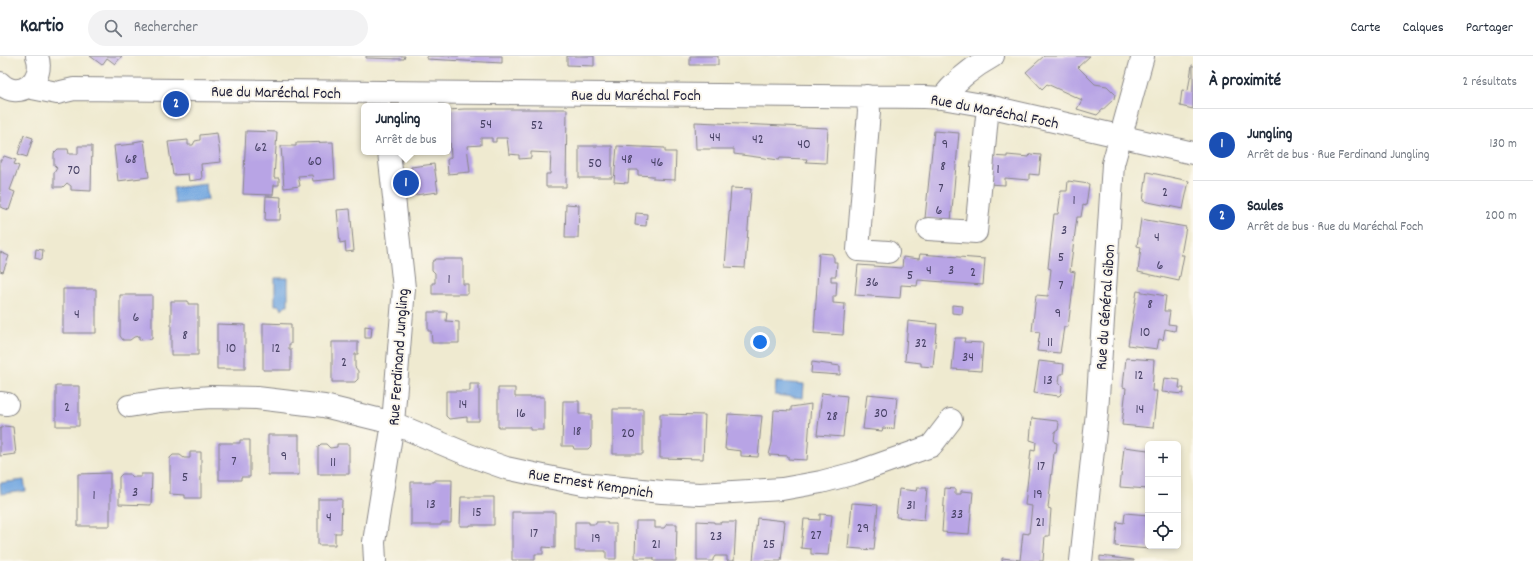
<!DOCTYPE html>
<html lang="fr">
<meta charset="utf-8">
<style>
:root{--surface:#fff;--page:#f2f2f3;--text:#1f2937;--muted:#747a83;--line:#e0e1e3;--accent:#c8321e}
body{margin:0;font-family:Dekko,sans-serif;background:var(--page);color:var(--text)}
.controls{position:absolute;right:12px;bottom:12px;display:grid;overflow:hidden;border-radius:6px;box-shadow:0 2px 6px #0003}
.controls button{width:36px;height:36px;display:grid;place-items:center;padding:0;border:0;border-bottom:1px solid var(--line);background:var(--surface);color:var(--text);font:20px sans-serif}
.you{position:absolute;left:760px;top:286px;width:14px;height:14px;margin:-10px;border:3px solid #fff;border-radius:50%;background:#1a73e8;box-shadow:0 0 0 6px #1a73e833}
.badge{display:grid;place-items:center;width:26px;height:26px;border-radius:50%;background:var(--accent);color:#fff;font-size:13px;font-weight:700}
.pin{position:absolute;translate:-50% -50%;border:2px solid #fff;box-shadow:0 1px 4px #0006}
.popup{position:absolute;left:361px;top:47px;width:90px;height:52px;box-sizing:border-box;display:grid;place-content:center;border-radius:6px;background:var(--surface);filter:drop-shadow(0 1px 3px #0005);font-size:13px;white-space:nowrap;color:var(--muted)}
.popup b{font-size:15px;color:var(--text)}
.popup::after{content:'';position:absolute;left:50%;top:100%;margin-left:-8px;border:8px solid transparent;border-top-color:var(--surface)}
.list{margin:0;padding:0;list-style:none}
h2{display:flex;justify-content:space-between;align-items:center;height:52px;margin:0;padding:0 16px;font-size:17px}
h2 small{font-size:13px;font-weight:400;color:var(--muted)}
.list li{display:grid;grid-template-columns:26px 1fr auto;gap:12px;align-items:center;box-sizing:border-box;height:72px;padding:0 16px;border-top:1px solid var(--line)}
.list b{display:block;font-size:15px;white-space:nowrap}
.list p{margin:0;font-size:13px;white-space:nowrap;color:var(--muted)}
.list em{font-size:13px;font-style:normal;color:var(--muted)}
.icon{flex:none;width:22px;height:22px;fill:none;stroke:currentColor;stroke-width:2;stroke-linecap:round;stroke-linejoin:round}
.map{position:relative;flex:none;width:1193px;height:505px;overflow:hidden}
header{display:flex;align-items:center;gap:24px;box-sizing:border-box;height:56px;padding:0 20px;background:var(--surface);border-bottom:1px solid var(--line)}
header strong{font-size:19px}
nav{display:flex;gap:22px;margin-inline-start:auto;font-size:14px}
.search{width:280px;height:36px;background:var(--page);display:flex;align-items:center;gap:10px;box-sizing:border-box;padding:0 14px;border-radius:22px;color:var(--muted);font-size:15px}
main{display:flex}
aside{flex:1;background:var(--surface)}
.map>svg:first-child{display:block}
.water{fill:#73a7e0;stroke:#4a648e}
.building{fill:#b8a4e5}
.lines{fill:none;stroke-linecap:round;stroke-linejoin:round}
.minor-casing{stroke:#888686;stroke-width:24}
.minor{stroke:#fff;stroke-width:22}
.labels{text-anchor:middle;stroke-width:4;stroke-linejoin:round;paint-order:stroke}
.number-label{font-size:14px;fill:#484266}
.street-label{font-size:16px;fill:#22223b;stroke:#fbf7ec}
</style>
<header>
<strong>Kartio</strong>
<div class="search"><svg class="icon" aria-label="search" viewBox="0 0 24 24"><circle cx="10" cy="10" r="6"/><path d="M15 15l6 6"/></svg>Rechercher</div>
<nav><a>Carte</a><a>Calques</a><a>Partager</a></nav>
</header>
<main>
<div class="map">
<svg width="1193" height="505" viewBox="0 0 1193 505">
<rect width="100%" height="100%" fill="#fbf7ec"/>
<filter id="ink" filterUnits="userSpaceOnUse"><feTurbulence type="fractalNoise" baseFrequency=".025" numOctaves="2"/><feDisplacementMap in="SourceGraphic" scale="8" xChannelSelector="R" yChannelSelector="G"/><feConvolveMatrix kernelMatrix="1 2 1 2 8 2 1 2 1" color-interpolation-filters="sRGB"/></filter>
<filter id="wash" filterUnits="userSpaceOnUse"><feTurbulence type="fractalNoise" baseFrequency=".012" numOctaves="4" result="noise"/><feDisplacementMap in="SourceGraphic" scale="16" xChannelSelector="R" yChannelSelector="G"/><feGaussianBlur stdDeviation="0.9" result="paint"/><feColorMatrix in="noise" values="0 0 0 0 0 0 0 0 0 0 0 0 0 0 0 0 0 1.4 0 .05"/><feComposite in="paint" operator="in"/></filter>
<g filter="url(#wash)">
<rect width="100%" height="100%" fill="#efead0"/>
<path class="water" d="M206 128 208 144 175 148 173 132Z
M275 222H288V249H286L282 253 278 249H275Z
M776 326 804 328 803 342 775 339Z
M24 424 26 435 1 438 0 427Z"/>
<g id="blocks">
<path class="building" d="M90 0H122L115 8 107 2 102 9Z
M366 0H405L404 3 366 2Z
M427 0H502V7L427 3Z
M567 0H594V10L567 9Z
M690 0H718V9H690Z
M1044 0H1090L1078 11 1095 28 1107 30 1115 38 1114 43 1097 59 1077 53 1082 44 1047 28 1042 33 1026 16Z
M1192 9H1193V53L1180 50 1182 34 1188 35Z
M464 53H567L566 131H546V118H550L551 97 531 96V102L519 103V99L509 98 507 82H496V86H492V82H481V89L467 90 470 116 448 118 447 104 451 101 450 87H448V54Z
M695 66 828 72 826 107 806 106 807 103 780 102 779 104 734 98V93H696Z
M246 75 277 76 274 122H279V129H274L273 139 243 138Z
M934 75 959 77 951 165 925 162Z
M217 77 221 106 201 108 202 123 189 125 188 118 173 119 168 86 188 84V89H193L195 85 200 84V79Z
M24 79 33 82 27 101 18 98Z
M144 84 149 121 118 125 114 90 134 88V86Z
M333 86 335 123 313 125 312 119 298 120 300 130 284 132 281 90H296V87Z
M78 90H92L91 135 71 134V130L67 127 63 131H54V117L57 112 54 109V97L58 93H68L69 98H78Z
M579 90H612V122H579Z
M617 90 665 92V96H676L675 124 653 123V120L638 119V114H629L628 127 614 126Z
M1030 98 1041 99 1039 119 1029 118V124L1005 122V129L988 128 990 100 1007 101V99L1029 101Z
M4 100 16 104 14 108 19 110 10 134 15 136 9 154 0 151V104H2Z
M434 108 438 136 415 139 411 111Z
M1147 116 1189 125 1183 153 1143 145Z
M1068 125 1089 128 1086 150 1083 149 1081 161H1077L1070 215 1075 216 1068 271H1064L1060 297 1037 295 1040 276 1032 275 1036 239 1048 240 1051 213 1048 212 1054 158H1058L1061 135H1067Z
M731 132 751 133 745 212 725 211Z
M266 140 281 141 280 164H265Z
M566 148 579 149 578 182H565Z
M350 153 354 195 346 196 345 186 340 187 337 154Z
M636 157 647 158 646 170 635 169Z
M1141 163 1186 171 1181 199H1184L1179 225 1138 216 1141 191 1137 190Z
M36 193 43 194 42 204 35 202Z
M0 196 9 200 3 216 0 215Z
M819 197 832 198 834 202V206H837L836 220H831V225H837L836 240H833V247L845 248 843 279 814 277Z
M920 198 985 203 983 229 918 224 917 230 901 229 900 242 855 239 858 209 902 212 903 201 919 203Z
M436 203H463V228H468V238H432V227H435V217L432 214V206Z
M63 233H96V277H63Z
M1137 235 1166 240 1164 255H1170L1168 268 1176 269 1175 275 1165 273 1163 284 1159 283 1157 293 1128 289Z
M120 239H152V283L139 284V280L134 281 130 284H123L120 280Z
M171 245H188V248H198V299H171Z
M952 249 963 250 962 258 952 257Z
M428 256H447L446 265 459 266V287H432L431 275H428Z
M908 265 937 268 933 311 921 310V307L905 305Z
M263 267 291 268V288H289V293H291V314H263Z
M217 268 245 269V313H217Z
M365 270 372 271 371 282H365Z
M955 282H965L964 286 983 287 981 315 952 313Z
M332 286H358V298H355V311L358 315V323L355 326H332Z
M1126 302 1154 304 1152 335H1157L1153 372 1122 369 1126 332 1123 331Z
M1039 305 1064 308 1063 318H1060L1059 327 1062 330 1061 338 1059 340 1034 337Z
M812 306 840 310V319L811 317Z
M1164 322 1180 324 1179 332H1184L1183 338 1162 336Z
M470 328H479V365H467V361L449 363 446 360V335H470Z
M56 330H79V370H56Z
M498 332H515V341H544V374H530V371H498Z
M822 337 847 340 843 381 817 379Z
M867 338 897 341 894 373 883 372 882 375 863 373Z
M563 345H579V358H591V390L588 393H574L573 390H562Z
M811 348 807 404 788 403V400L769 399 772 387 774 354 791 355V351Z
M613 353H643V398H613Z
M660 358 705 359 703 403 660 402Z
M728 358 762 360 758 401 741 400V395L725 393Z
M1032 362 1057 365 1059 368 1058 374 1055 376 1054 386 1057 387 1056 397H1054L1048 452 1051 453 1049 480H1045L1043 505H1002V502L1020 504 1023 477 1029 478 1032 450 1025 449 1031 394 1035 395 1036 386 1030 384Z
M4 370 13 371 16 398 0 400V373Z
M268 379H299V419H268Z
M240 384H250V421H241V424H219V387H240Z
M321 388H326L330 392 337 391V388H349V418H318V391Z
M1124 391 1148 394V433L1120 431Z
M190 396H201V442H185V439L170 438V402L173 399H180L184 402H190Z
M110 417V470H78V418Z
M122 418H130L133 421H141V418H152L151 449 119 448V421Z
M434 424H452L451 467H441V469H411V426H434Z
M917 432H927L924 464 896 461 899 433 916 435Z
M945 432 955 433V438H961V435L973 436 969 478 942 476Z
M461 441H494V469H470V470H460Z
M318 443H342L341 477H335V489H318Z
M852 447 878 449 874 494 848 492Z
M512 456H555V492L543 491V498H535V504H512Z
M1125 457 1148 459 1149 493 1115 490 1117 466 1124 467Z
M820 458 832 459 828 499 811 498V493L801 492 804 463 820 464Z
M757 462 785 465 781 505H753Z
M636 465H655V472H664L667 468H677L676 505H654V502H635Z
M697 465 714 466V467H721V466H736L734 505H727V500H715L713 503V505H697Z
M575 466H589V468H596V466H607V468H616V503H606V495H575Z
M1100 500 1134 504V505H1100Z"/>
</g>
</g>
<g filter="url(#ink)">
<use href="#blocks" fill-opacity="0" stroke="#888686" stroke-width="1"/>
<g class="lines">
<g class="minor-casing">
<path id="minor" d="M0 27C19 46 46 24 37 0
M27 31 57 37 74 33 924 41 942 42 988 50 1193 97
M867 40 869 55 858 194 888 196
M942 42C956 24 973 11 993 0
M928 173 976 176 988 50
M0 347 7 348
M129 350 160 345 211 341 257 342 324 350 393 367 469 399 506 412 543 420 583 428 622 432 662 436 700 438 782 433 821 426 855 417 931 390 951 364
M375 505 374 486 393 367 404 232 389 96
M1081 505 1097 357 1113 108 1143 0"/>
</g>
<use href="#minor" class="minor"/>
</g>
</g>
<g class="labels">
<g class="number-label">
<text x="486" y="72">54</text>
<text x="537" y="73">52</text>
<text x="715" y="85">44</text>
<text x="758" y="87">42</text>
<text x="804" y="92">40</text>
<text x="945" y="92">9</text>
<text x="261" y="95">62</text>
<text x="131" y="107">68</text>
<text x="627" y="107">48</text>
<text x="315" y="109">60</text>
<text x="657" y="110">46</text>
<text x="595" y="111">50</text>
<text x="943" y="114">8</text>
<text x="998" y="117">1</text>
<text x="74" y="118">70</text>
<text x="941" y="136">7</text>
<text x="1165" y="140">2</text>
<text x="1074" y="148">1</text>
<text x="939" y="158">6</text>
<text x="1064" y="178">3</text>
<text x="1157" y="185">4</text>
<text x="1061" y="205">5</text>
<text x="1160" y="213">6</text>
<text x="929" y="218">4</text>
<text x="951" y="218">3</text>
<text x="973" y="220">2</text>
<text x="910" y="223">5</text>
<text x="449" y="227">1</text>
<text x="872" y="230">36</text>
<text x="1061" y="233">7</text>
<text x="1150" y="252">8</text>
<text x="1058" y="261">9</text>
<text x="77" y="262">4</text>
<text x="136" y="265">6</text>
<text x="1145" y="280">10</text>
<text x="185" y="283">8</text>
<text x="1050" y="290">11</text>
<text x="921" y="291">32</text>
<text x="231" y="296">10</text>
<text x="276" y="296">12</text>
<text x="968" y="305">34</text>
<text x="344" y="310">2</text>
<text x="1139" y="323">12</text>
<text x="1048" y="328">13</text>
<text x="463" y="352">14</text>
<text x="67" y="355">2</text>
<text x="1140" y="357">14</text>
<text x="521" y="361">16</text>
<text x="881" y="361">30</text>
<text x="832" y="364">28</text>
<text x="577" y="379">18</text>
<text x="628" y="381">20</text>
<text x="284" y="404">9</text>
<text x="234" y="409">7</text>
<text x="333" y="410">11</text>
<text x="1041" y="414">17</text>
<text x="185" y="425">5</text>
<text x="135" y="440">3</text>
<text x="1038" y="442">19</text>
<text x="94" y="443">1</text>
<text x="431" y="452">13</text>
<text x="911" y="453">31</text>
<text x="477" y="460">15</text>
<text x="957" y="462">33</text>
<text x="329" y="465">4</text>
<text x="1040" y="470">21</text>
<text x="863" y="476">29</text>
<text x="534" y="481">17</text>
<text x="816" y="483">27</text>
<text x="716" y="484">23</text>
<text x="596" y="486">19</text>
<text x="656" y="492">21</text>
<text x="769" y="492">25</text>
</g>
<g class="street-label">
<text transform="translate(276 35) rotate(1)" y="6">Rue du Maréchal Foch</text>
<text x="636" y="44">Rue du Maréchal Foch</text>
<text transform="translate(995 54) rotate(11)" y="6">Rue du Maréchal Foch</text>
<text transform="translate(1104 251) rotate(-86)" y="6">Rue du Général Gibon</text>
<text transform="translate(397 301) rotate(-86)" y="6">Rue Ferdinand Jungling</text>
<text transform="translate(591 426) rotate(9)" y="6">Rue Ernest Kempnich</text>
</g>
</g>
</svg>
<div class="controls">
<button>+</button>
<button>−</button>
<button><svg class="icon" aria-label="locate" viewBox="0 0 24 24"><circle cx="12" cy="12" r="6"/><path d="M12 2v4M12 18v4M2 12h4M18 12h4"/></svg></button>
</div>
<div class="you"></div>
<div class="pin badge" style="left:406px;top:127px;background:#1a4fb4">1</div>
<div class="popup"><b>Jungling</b>Arrêt de bus</div>
<div class="pin badge" style="left:176px;top:48px;background:#1a4fb4">2</div>
</div>
<aside>
<h2>À proximité<small>2 résultats</small></h2>
<ul class="list">
<li><span class="badge" style="background:#1a4fb4">1</span><div><b>Jungling</b><p>Arrêt de bus · Rue Ferdinand Jungling</p></div><em>130 m</em></li>
<li><span class="badge" style="background:#1a4fb4">2</span><div><b>Saules</b><p>Arrêt de bus · Rue du Maréchal Foch</p></div><em>200 m</em></li>
</ul>
</aside>
</main>
